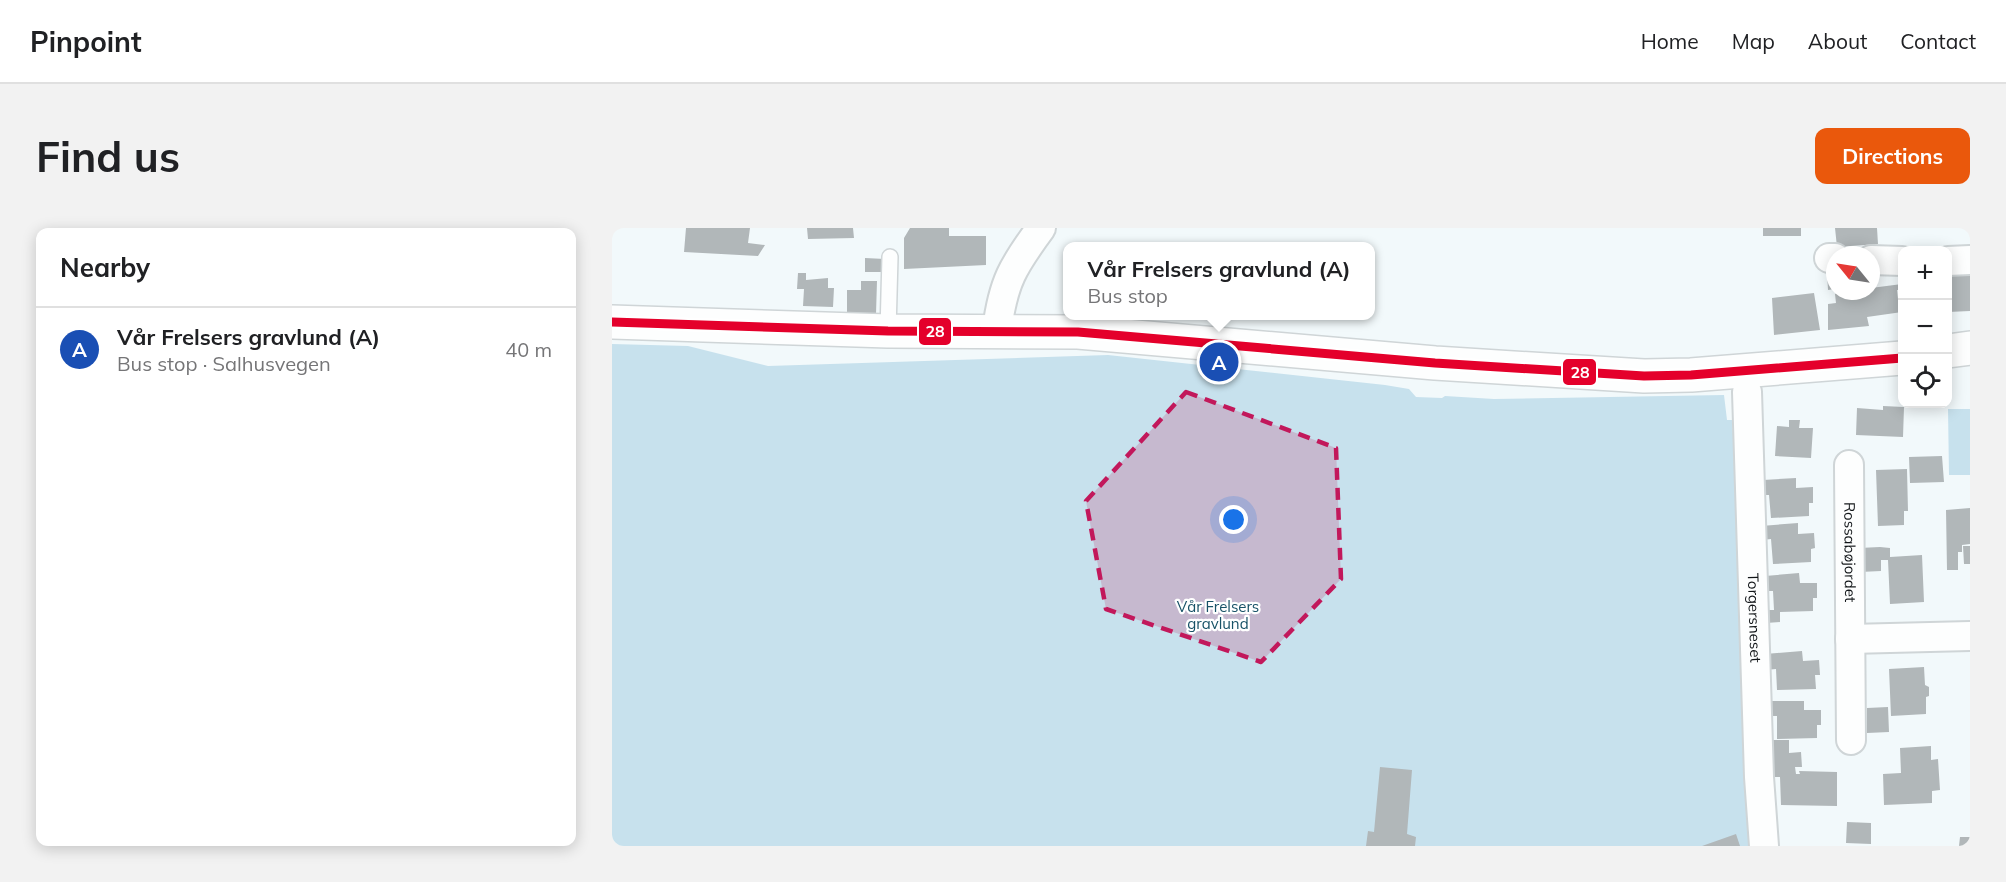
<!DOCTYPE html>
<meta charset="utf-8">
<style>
:root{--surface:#fff;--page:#f2f2f2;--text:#202124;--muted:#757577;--line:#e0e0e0;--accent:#ea580c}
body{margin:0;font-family:Mulish,sans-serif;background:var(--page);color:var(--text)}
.controls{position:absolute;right:18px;top:18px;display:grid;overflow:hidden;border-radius:12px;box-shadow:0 3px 15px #0003}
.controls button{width:54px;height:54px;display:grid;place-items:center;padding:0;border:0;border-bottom:2px solid var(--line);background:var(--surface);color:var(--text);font:30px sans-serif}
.compass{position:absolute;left:1214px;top:18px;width:54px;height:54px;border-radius:50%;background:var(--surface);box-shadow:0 3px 15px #0003;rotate:300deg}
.you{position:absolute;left:622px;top:292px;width:21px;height:21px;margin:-15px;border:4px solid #fff;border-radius:50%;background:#1a73e8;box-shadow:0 0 0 9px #1a73e833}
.badge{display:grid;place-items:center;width:39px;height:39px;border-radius:50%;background:var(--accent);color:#fff;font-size:20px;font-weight:700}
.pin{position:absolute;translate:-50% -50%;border:3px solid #fff;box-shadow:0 2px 6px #0006}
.popup{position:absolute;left:451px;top:14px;width:312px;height:78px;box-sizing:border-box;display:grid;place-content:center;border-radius:12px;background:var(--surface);filter:drop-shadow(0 2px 4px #0005);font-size:20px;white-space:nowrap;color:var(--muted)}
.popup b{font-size:22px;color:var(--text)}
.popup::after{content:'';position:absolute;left:50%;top:100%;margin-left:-12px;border:12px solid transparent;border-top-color:var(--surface)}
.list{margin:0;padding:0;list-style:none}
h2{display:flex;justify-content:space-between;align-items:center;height:78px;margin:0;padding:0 24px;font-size:26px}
h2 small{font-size:20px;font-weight:400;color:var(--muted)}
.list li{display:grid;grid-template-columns:39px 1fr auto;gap:18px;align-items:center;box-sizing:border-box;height:84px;padding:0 24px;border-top:2px solid var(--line)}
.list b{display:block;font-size:22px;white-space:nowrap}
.list p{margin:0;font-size:20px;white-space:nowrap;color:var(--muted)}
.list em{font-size:20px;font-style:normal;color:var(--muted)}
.icon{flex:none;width:33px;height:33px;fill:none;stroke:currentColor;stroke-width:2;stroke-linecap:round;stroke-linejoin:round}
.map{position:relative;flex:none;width:1358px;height:618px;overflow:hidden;border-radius:12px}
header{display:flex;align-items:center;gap:36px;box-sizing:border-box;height:84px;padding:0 30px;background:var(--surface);border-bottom:2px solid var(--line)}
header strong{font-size:28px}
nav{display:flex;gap:33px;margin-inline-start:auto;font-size:21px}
.intro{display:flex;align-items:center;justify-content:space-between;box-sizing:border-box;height:144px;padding:0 36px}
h1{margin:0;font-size:42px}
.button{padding:15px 27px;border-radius:12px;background:var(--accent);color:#fff;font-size:21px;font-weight:700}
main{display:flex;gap:36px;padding:0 36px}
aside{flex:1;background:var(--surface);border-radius:12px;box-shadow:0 3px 15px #0003}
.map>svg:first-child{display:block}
.green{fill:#c7e1ed}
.building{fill:#b1b7b9}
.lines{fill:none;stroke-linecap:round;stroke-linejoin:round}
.service-casing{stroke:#cfd5d7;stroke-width:18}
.minor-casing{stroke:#cfd5d7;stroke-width:32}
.secondary-casing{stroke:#cfd5d7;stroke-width:36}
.service{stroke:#fdfefe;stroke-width:15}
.minor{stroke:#fdfefe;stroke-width:28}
.secondary{stroke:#fdfefe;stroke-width:33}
.bus-1-casing{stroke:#fff;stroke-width:14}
.bus-1{stroke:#e4002b;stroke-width:9}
.marked{fill:#c2185b;fill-opacity:0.2;stroke:#c2185b;stroke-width:4.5;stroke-dasharray:12 8;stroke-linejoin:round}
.labels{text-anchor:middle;stroke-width:4.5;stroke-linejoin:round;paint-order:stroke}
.street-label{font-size:15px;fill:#111518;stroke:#fff}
.park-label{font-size:15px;fill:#185267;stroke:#fff}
.line-badge{stroke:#fff;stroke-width:2}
.badge-label{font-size:16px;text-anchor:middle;font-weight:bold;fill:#fff}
</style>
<header>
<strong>Pinpoint</strong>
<nav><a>Home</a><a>Map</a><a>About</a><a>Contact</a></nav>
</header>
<div class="intro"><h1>Find us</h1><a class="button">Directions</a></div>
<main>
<aside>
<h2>Nearby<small></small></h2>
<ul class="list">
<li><span class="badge" style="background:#1a4fb4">A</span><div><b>Vår Frelsers gravlund (A)</b><p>Bus stop · Salhusvegen</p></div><em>40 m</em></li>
</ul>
</aside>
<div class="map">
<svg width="1358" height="618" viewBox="0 0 1358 618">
<rect width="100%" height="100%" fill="#f2f9fb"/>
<path class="green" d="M0 116 76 118 156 138 496 127 773 157 797 161 804 169 830 170 833 168 882 171 1112 167 1115 192H1120L1152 618H0Z
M1336 181H1358V247H1337Z"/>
<path class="building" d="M74 0H138L136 15 153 17 146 28 72 24Z
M195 0H241L242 10 196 11Z
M298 0H337V8H374V37L292 41V10Z
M1151 0H1189V8H1151Z
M1223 0H1265L1266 16 1225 19Z
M253 30 273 31 272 44H253Z
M1223 43V61L1216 62 1215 44Z
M186 45H194V52L216 50V60H222L221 79 191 78 192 61H185Z
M1358 46V83L1336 84V47Z
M249 53H265L264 86H235V62H249Z
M1290 56V62H1285L1286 71 1290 70V84L1255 89 1257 98 1216 102V76L1224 75 1223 66 1228 63H1259V60Z
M1202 65 1208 102 1162 107 1160 70Z
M1271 178 1292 179 1291 209 1244 207 1245 180 1271 182Z
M1177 192H1188L1187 200H1201L1199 230 1163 228 1165 198 1177 199Z
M1330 228 1332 254 1298 255 1297 229Z
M1295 241 1296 283H1292V297L1266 298 1264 242Z
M1184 250V260L1201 259V275H1197V288L1159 290 1157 267H1151V252Z
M1358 280V316L1350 317V324H1346V342H1335L1334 282Z
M1186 295V306L1202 305 1203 320 1199 321V334L1161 336 1159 311 1150 312 1149 298Z
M1351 318H1358V336H1352Z
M1268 319 1278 320V329L1310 327 1312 374 1278 376 1276 332H1269V343L1248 344 1247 320Z
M1187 345 1188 355H1205V370H1201V383L1168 384V394L1154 395V382H1162L1161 363H1154L1153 348Z
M1190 423 1191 433 1207 432 1208 447H1203L1204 461 1165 462 1164 441 1153 442V426Z
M1312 439 1313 457 1317 459V468L1314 469V486L1279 488 1277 441Z
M1156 473H1192V482H1209V497H1205V510L1165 511V488H1156Z
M1276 479 1277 504 1255 505V480Z
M1161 512H1177V525L1189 524 1190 539H1183L1184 546H1188L1187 543 1225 544V578L1169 577 1168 549H1162Z
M1319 518V532L1326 531 1328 562 1320 563V575L1272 577 1271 546 1289 545 1288 520Z
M768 539 800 542 795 606 804 609 803 618H754L756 603 762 604Z
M1235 594 1259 595V616L1234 615Z
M1124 606 1128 618H1090Z
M1348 609H1358V618H1347Z"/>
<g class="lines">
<g class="service-casing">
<path id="service" d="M276 103 278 29"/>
</g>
<g class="minor-casing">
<g id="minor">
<path d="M1217 30H1223"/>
<path d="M1259 32 1290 33"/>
<path d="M1336 33 1358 32"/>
<path d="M385 102C391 54 401 38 429 0"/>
<path id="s1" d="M1135 164 1147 549 1152 618"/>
<path id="s2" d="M1237 237 1239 512"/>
<path d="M1238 411 1358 408"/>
</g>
</g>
<g class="secondary-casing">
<path id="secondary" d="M0 94 276 103 466 104 823 135 1032 148 1079 147 1290 130
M1336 123 1358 120"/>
</g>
<use href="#service" class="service"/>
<use href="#minor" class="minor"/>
<use href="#secondary" class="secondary"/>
<g class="bus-1-casing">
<path id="bus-1" d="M0 94 276 103 466 104 823 135 1032 148 1079 147 1290 130"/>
</g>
<use href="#bus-1" class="bus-1"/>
</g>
<path class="marked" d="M574 164 724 220 729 351 649 434 494 381 474 273Z"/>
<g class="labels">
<g class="street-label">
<text dy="5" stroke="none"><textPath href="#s2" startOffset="87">Rossabøjordet</textPath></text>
<text dy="5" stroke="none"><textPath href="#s1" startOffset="226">Torgersneset</textPath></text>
</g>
<g class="park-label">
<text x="606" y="384">Vår Frelsers<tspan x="606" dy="17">gravlund</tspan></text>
</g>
</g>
<g class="line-badge">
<rect x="306" y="89" width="34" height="29" rx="6" fill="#e4002b"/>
<rect x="950" y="130" width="35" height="28" rx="6" fill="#e4002b"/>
</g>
<g class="badge-label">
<text x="323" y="109">28</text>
<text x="968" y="150">28</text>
</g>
</svg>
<div class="controls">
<button>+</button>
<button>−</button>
<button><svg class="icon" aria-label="locate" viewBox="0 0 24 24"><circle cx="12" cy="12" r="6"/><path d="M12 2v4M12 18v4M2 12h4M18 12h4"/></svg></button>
</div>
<svg class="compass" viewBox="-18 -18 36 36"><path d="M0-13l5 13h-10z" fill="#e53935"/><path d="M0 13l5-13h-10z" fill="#757577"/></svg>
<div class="you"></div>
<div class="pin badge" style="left:607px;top:134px;background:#1a4fb4">A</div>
<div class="popup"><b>Vår Frelsers gravlund (A)</b>Bus stop</div>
</div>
</main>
